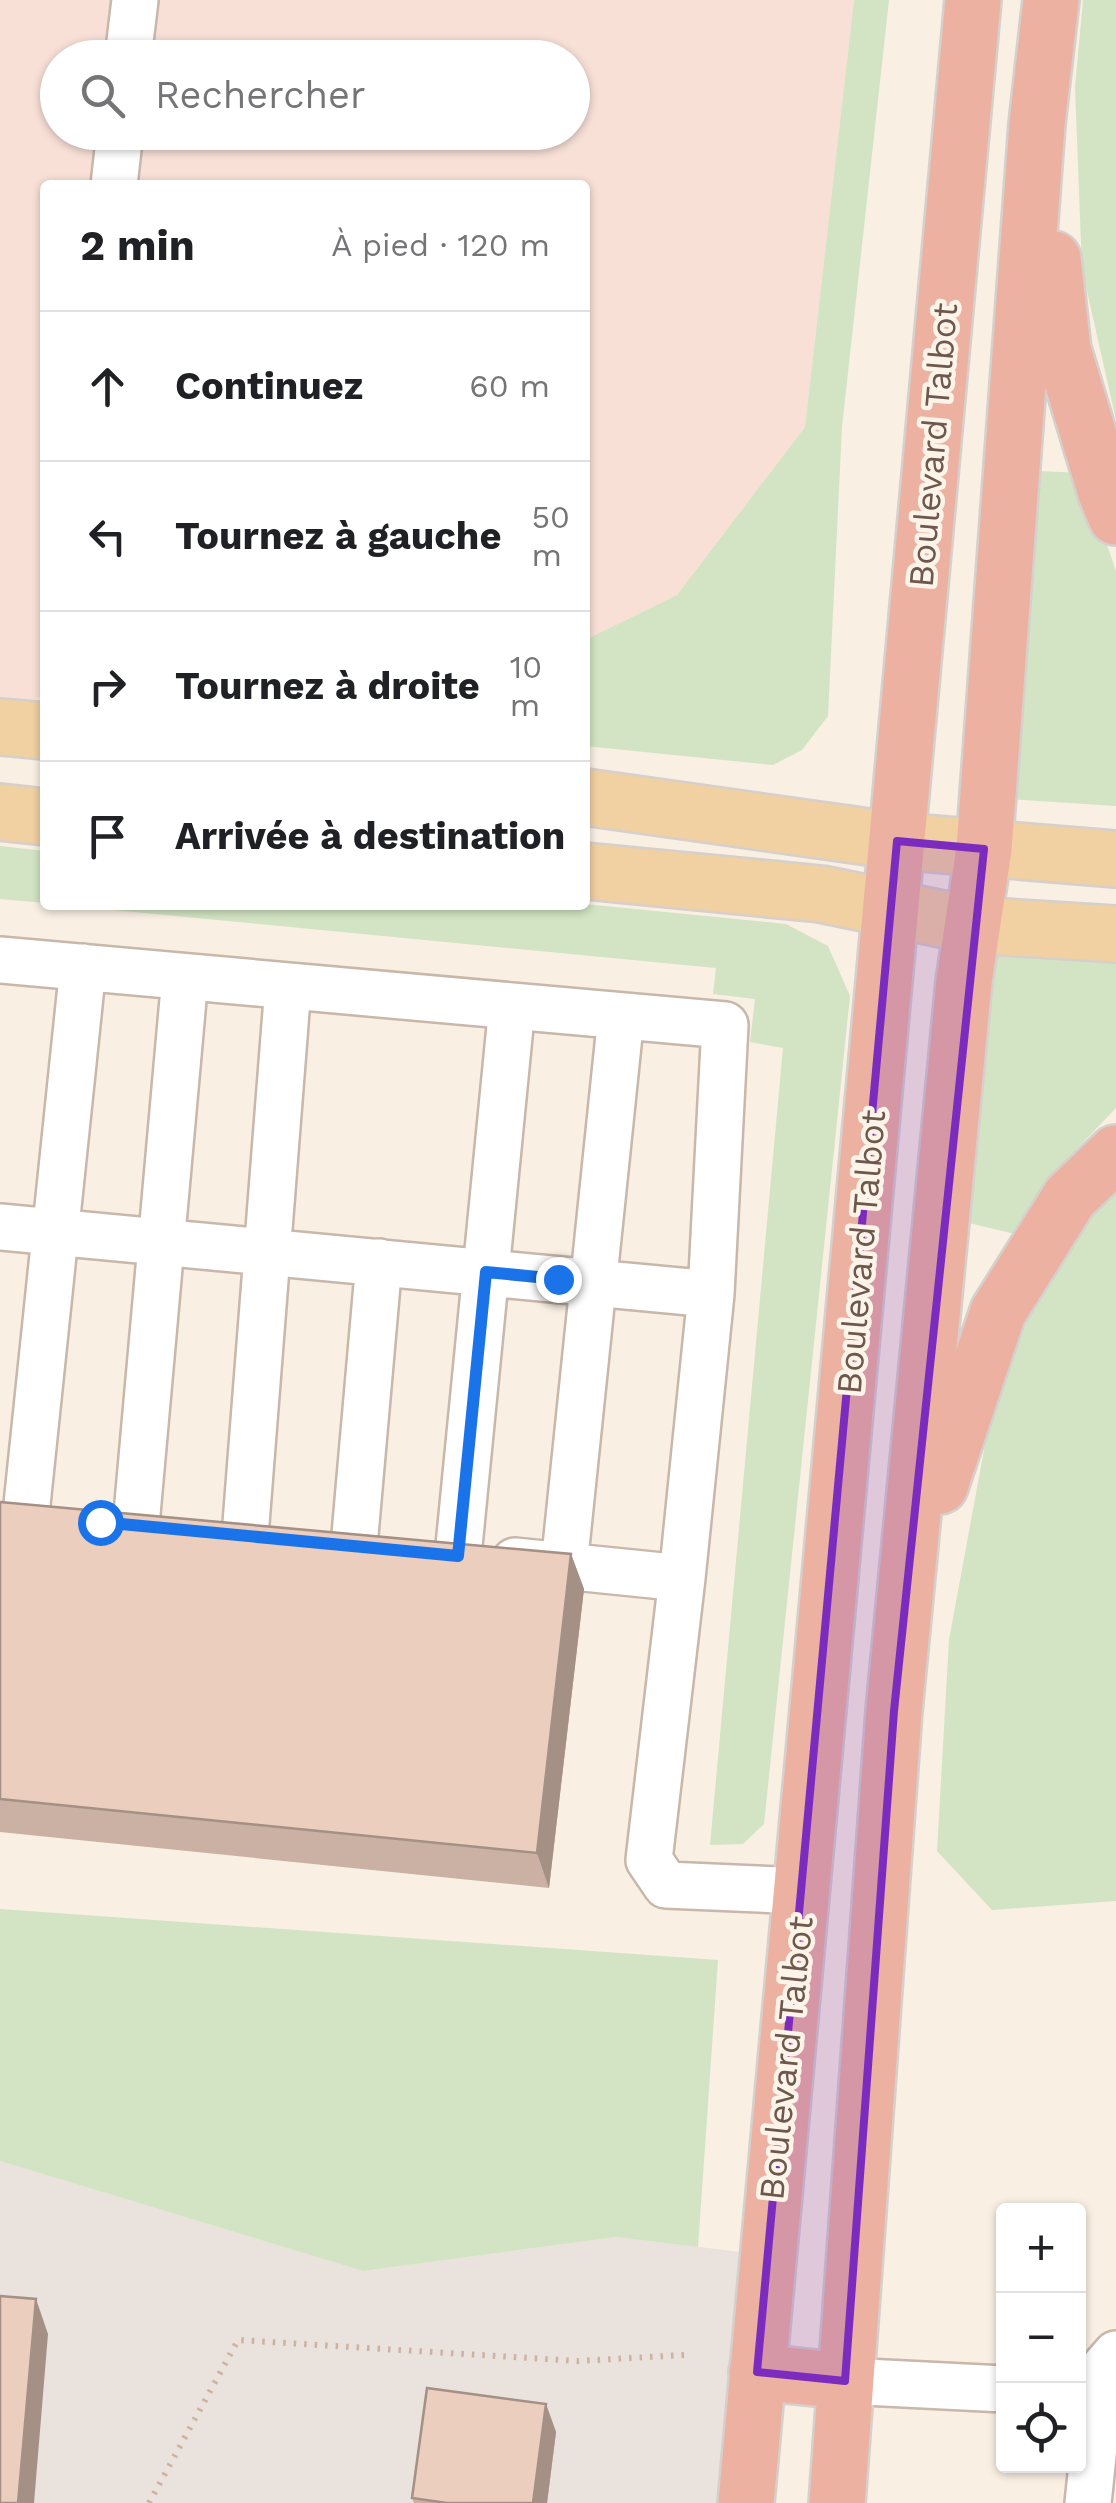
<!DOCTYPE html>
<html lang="fr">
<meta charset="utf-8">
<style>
:root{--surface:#fff;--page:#f2f2f2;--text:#202124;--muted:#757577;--line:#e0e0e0}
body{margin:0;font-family:"Work Sans",sans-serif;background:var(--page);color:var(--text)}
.controls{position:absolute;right:30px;bottom:30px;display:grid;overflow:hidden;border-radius:10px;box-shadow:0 2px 8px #0004}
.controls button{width:90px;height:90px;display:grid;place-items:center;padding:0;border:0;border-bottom:2px solid var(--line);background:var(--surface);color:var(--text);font:50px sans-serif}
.stop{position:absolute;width:30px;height:30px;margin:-22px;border:8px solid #1a73e8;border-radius:50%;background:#fff}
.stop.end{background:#1a73e8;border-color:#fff;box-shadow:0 2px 10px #0008}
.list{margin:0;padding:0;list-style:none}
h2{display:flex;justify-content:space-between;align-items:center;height:130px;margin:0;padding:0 40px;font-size:42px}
h2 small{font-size:32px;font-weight:400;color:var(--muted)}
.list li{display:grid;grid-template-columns:65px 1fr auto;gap:30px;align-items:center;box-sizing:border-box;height:150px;padding:0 40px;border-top:2px solid var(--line)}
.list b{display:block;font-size:38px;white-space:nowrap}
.list em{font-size:32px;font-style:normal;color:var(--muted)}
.icon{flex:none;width:55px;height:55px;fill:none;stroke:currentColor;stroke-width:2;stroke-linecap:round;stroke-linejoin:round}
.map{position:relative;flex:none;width:1116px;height:2503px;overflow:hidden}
.search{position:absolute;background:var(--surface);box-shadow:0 2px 8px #0004;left:40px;top:40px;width:550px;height:110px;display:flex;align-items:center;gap:25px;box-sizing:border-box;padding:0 35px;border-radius:55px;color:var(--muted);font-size:38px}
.panel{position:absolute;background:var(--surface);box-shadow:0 2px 8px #0004;left:40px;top:180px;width:550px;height:730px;border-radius:10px}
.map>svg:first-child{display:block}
.commercial{fill:#f8e0d7;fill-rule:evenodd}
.industrial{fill:#e9e2dd}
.green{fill:#d2e4c3}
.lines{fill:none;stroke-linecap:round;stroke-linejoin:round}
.minor-casing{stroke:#c8b7ab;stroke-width:50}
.major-casing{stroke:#d6d0cd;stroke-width:60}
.highway-casing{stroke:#d6d0cd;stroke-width:60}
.path{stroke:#cfb1a1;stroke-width:6;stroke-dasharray:2.5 8;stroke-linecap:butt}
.minor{stroke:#fff;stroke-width:45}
.major{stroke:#f1d0a2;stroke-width:55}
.highway{stroke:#ecb1a0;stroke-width:55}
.wall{fill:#cab1a3}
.shaded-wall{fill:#a49084}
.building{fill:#ebcebd;stroke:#a49084;stroke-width:2.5}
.route{stroke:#1a73e8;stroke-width:12}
.marked{fill:#7b2cbf;fill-opacity:0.2;stroke:#7b2cbf;stroke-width:8;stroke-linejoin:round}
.labels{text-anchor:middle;stroke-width:9;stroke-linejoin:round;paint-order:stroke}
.street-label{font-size:35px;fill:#6e574c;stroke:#fcf4e8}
</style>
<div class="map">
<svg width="1116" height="2503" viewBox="0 0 1116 2503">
<rect width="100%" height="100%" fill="#f9efe3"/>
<path class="commercial" d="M0 0H854L805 427 677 595 585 640V185H45V693L0 724ZM58 58H572V132H58Z"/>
<path class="industrial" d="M0 2161 363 2271 616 2237 767 2255 746 2503H0Z"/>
<path class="green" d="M854 0H889L842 427 828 716 802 750 773 765 585 746V640L677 595 805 427Z
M1083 0H1116V420L1082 269 1075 87Z
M1039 471 1082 473 1116 571V806L1008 799Z
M0 846 45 851V903L0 899Z
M585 904 786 924 828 946 850 996 764 1824 743 1844 710 1845 783 1048 750 1042 755 999 713 994 716 968 61 905Z
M997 926 1116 938V1108L1068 1158 1019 1235 969 1223Z
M1116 1175V1901L992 1910 937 1851 949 1640 993 1401 1047 1275Z
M0 1909 718 1960 698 2247 616 2237 363 2271 0 2161Z"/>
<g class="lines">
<g class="minor-casing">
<path id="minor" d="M128 58 135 0
M114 185 120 132
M0 960 725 1025 711 1294 682 1578
M0 1227 711 1294
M26 1514 83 967
M136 1525 185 977
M245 1536 288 986
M354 1546 379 1262
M458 1556 512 1006
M515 1561 682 1578 649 1860 666 1885 802 1891
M564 1566 621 1016
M845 2381 1004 2389
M1088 2503 1102 2370 1116 2354"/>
</g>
<g class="major-casing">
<path id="major" d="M0 727 45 731
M585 797 897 841 1116 859
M0 812 45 817
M585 871 821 894 971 925 1116 934"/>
</g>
<g class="highway-casing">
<path id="highway" d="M1053 259 1063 350 1106 493 1116 517
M940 1486 998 1312 1070 1197 1116 1153
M757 2372 845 2381
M746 2503 973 0
M837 2503 894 1711 964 982 984 849 1037 124 1051 0"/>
</g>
<path class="path" d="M149 2503 238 2340 578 2361 684 2355"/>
<use href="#minor" class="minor"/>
<use href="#major" class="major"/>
<use href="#highway" class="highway"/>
</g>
<path class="wall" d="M0 1502 571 1554 584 1589 549 1888 0 1832Z
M546 2404 556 2432 547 2503H414L412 2498Z"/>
<path class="shaded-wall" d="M571 1554 584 1589 549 1888 537 1853Z
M36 2299 48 2334 34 2503H18Z
M546 2404 556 2432 547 2503H533Z"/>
<path class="building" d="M0 1502 571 1554 537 1853 0 1799Z
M0 2296 36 2299 18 2503H0Z
M427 2388 546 2404 533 2503H447L412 2498Z"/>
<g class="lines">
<path class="route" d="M100 1522 458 1556 486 1272 558 1279"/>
</g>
<path class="marked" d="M897 841 984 849 894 1711 845 2381 757 2372Z"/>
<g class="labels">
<g class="street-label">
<text transform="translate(933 445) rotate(-85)" y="12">Boulevard Talbot</text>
<text transform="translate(861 1252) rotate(-85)" y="12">Boulevard Talbot</text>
<text transform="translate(786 2058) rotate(-84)" y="12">Boulevard Talbot</text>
</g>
</g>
</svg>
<div class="controls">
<button>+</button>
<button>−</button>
<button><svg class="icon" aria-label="locate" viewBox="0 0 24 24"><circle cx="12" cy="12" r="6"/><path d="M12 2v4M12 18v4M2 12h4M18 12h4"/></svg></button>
</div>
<div class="stop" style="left:100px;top:1522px"></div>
<div class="stop end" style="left:558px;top:1279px"></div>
<div class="search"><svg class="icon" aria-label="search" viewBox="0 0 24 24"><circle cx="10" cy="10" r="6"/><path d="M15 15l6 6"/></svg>Rechercher</div>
<section class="panel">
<h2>2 min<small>À pied · 120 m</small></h2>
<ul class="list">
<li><svg class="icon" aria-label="ahead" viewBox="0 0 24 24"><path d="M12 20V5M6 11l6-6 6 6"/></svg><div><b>Continuez</b></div><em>60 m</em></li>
<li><svg class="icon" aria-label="left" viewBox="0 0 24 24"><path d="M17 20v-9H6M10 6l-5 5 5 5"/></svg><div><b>Tournez à gauche</b></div><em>50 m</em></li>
<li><svg class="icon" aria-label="right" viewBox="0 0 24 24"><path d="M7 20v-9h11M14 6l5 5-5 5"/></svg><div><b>Tournez à droite</b></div><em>10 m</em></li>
<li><svg class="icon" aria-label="arrive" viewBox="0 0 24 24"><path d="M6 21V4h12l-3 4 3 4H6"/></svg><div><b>Arrivée à destination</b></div></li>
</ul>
</section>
</div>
